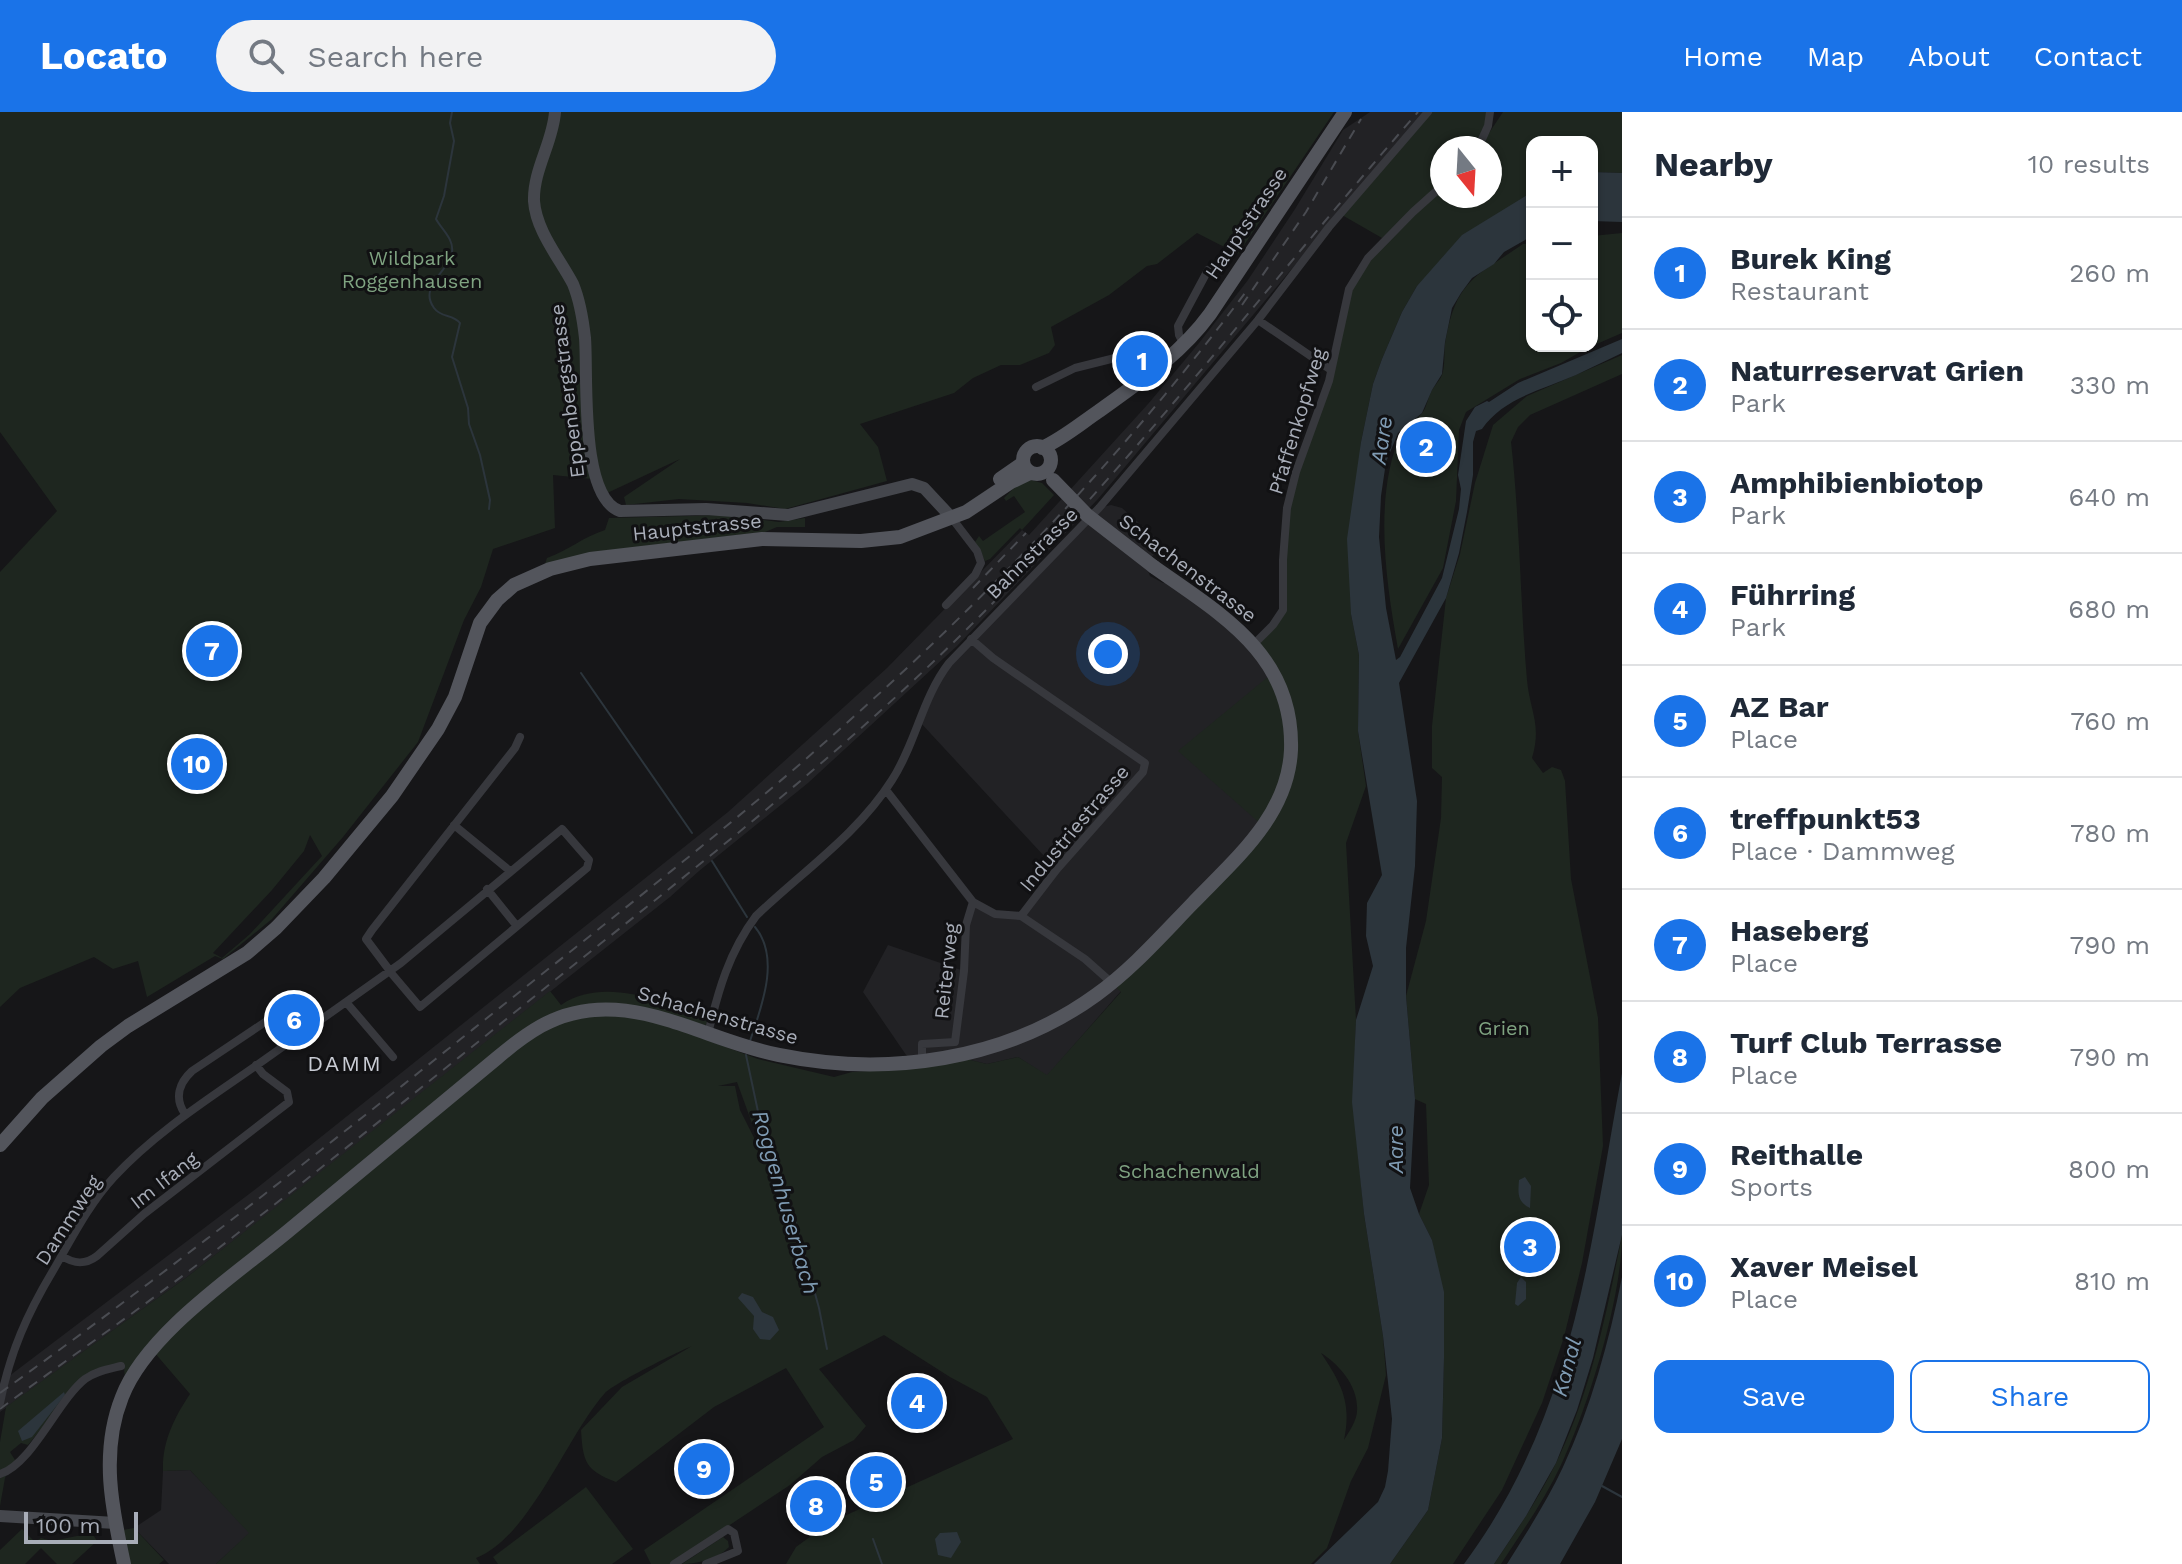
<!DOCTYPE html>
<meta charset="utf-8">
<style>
:root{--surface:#fff;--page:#f2f2f3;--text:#1f2937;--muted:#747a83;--line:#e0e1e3;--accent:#1a73e8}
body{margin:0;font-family:"Work Sans",sans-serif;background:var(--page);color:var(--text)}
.controls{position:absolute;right:24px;top:24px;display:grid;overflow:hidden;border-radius:16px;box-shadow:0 2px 6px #0004}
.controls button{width:72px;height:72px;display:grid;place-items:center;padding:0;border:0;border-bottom:2px solid var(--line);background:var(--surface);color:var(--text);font:40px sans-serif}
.compass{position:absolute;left:1430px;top:24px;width:72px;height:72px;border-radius:50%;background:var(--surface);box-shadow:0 2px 6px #0004;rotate:162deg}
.scale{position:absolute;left:24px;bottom:20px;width:114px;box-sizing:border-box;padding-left:8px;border:4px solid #a8adb8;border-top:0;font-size:22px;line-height:28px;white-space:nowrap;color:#a8adb8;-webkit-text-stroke:6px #111113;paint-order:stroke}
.you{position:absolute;left:1108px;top:542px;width:28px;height:28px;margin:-20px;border:6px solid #fff;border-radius:50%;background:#1a73e8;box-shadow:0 0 0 12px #1a73e833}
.badge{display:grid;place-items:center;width:52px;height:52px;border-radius:50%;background:var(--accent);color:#fff;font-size:26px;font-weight:700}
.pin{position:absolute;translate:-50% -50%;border:4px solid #fff;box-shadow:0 2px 8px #0006}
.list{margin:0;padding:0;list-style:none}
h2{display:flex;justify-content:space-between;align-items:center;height:104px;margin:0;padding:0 32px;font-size:34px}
h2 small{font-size:26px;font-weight:400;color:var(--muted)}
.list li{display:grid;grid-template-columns:52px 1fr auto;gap:24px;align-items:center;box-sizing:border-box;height:112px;padding:0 32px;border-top:2px solid var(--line)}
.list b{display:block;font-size:30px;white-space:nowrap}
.list p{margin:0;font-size:26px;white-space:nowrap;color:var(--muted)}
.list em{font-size:26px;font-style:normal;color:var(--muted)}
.actions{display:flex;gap:16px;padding:24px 32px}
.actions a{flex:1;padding:18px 0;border:2px solid var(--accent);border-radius:16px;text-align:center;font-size:28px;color:var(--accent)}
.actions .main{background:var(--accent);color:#fff}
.icon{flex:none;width:44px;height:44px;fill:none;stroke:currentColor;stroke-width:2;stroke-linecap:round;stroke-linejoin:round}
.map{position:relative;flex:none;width:1622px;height:1452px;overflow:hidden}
header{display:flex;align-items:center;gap:48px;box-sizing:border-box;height:112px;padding:0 40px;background:var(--accent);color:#fff}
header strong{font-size:38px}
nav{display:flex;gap:44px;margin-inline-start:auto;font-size:28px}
.search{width:560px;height:72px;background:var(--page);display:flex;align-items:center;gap:20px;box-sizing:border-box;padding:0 28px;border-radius:44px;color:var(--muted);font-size:30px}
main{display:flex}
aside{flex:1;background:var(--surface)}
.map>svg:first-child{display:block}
.built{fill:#222225}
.green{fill:#1e261f;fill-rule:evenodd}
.water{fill:#2c353c}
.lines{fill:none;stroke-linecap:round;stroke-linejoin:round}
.stream{stroke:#2c353c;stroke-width:2}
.street{stroke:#37383d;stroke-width:8}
.secondary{stroke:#45474d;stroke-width:12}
.primary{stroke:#53555c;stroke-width:14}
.rail{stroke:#4a4c52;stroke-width:2;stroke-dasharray:10 8;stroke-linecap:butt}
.primary-bridge{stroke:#53555c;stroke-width:14}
.labels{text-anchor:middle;stroke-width:6;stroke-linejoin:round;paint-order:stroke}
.street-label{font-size:20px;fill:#a8adb8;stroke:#111113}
.park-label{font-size:20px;fill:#7fa381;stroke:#111113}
.water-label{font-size:22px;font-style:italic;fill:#7f9bb3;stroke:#111113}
.neighbourhood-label{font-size:22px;letter-spacing:2px;fill:#c9ccd4;stroke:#111113}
</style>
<header>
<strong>Locato</strong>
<div class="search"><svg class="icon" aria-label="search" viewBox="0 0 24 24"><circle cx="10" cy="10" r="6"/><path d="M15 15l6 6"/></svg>Search here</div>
<nav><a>Home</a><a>Map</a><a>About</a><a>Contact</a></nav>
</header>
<main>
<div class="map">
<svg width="1622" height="1452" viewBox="0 0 1622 1452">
<rect width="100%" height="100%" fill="#161618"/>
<path class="built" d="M1370 0H1424L1098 387 957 534 808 671 699 759 670 785 289 1086 187 1165 0 1300V1271L257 1076 728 700 887 556 1022 418 1029 423 1148 292 1199 231 1248 168 1295 97 1343 18Z
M1111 393 1122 396 1157 427 1158 440 1150 446 1146 454 1150 464 1163 471 1169 470 1241 526 1269 564 1264 715 1112 871 1121 879 1047 964 1018 945 987 952 966 947 915 956 863 880 888 833 964 859 966 825 973 790 984 796 1018 803 1057 758 919 609 943 558 1099 396Z
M190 1358 250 1421 216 1452H169L134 1416 161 1398 163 1359Z"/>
<path class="green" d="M0 0H1334L1238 142 1197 121 1157 152 1147 154 1109 183 1051 215 1055 233 1049 241 1020 253H1001L973 266 954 281 860 312 878 335 887 369 785 397 747 391 679 387 626 393 624 385 680 347 605 382 592 367 553 363 555 416 493 437 481 475 464 508 418 630 343 725 272 807 223 847 215 844 147 885 138 849 113 857 94 845 20 876 0 895V460L57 399 0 320ZM310 723 322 744 250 822 222 846 213 841 272 778 304 739Z
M1432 0H1488L1483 21 1474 36H1442V71L1382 126 1342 103Z
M1503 0H1622V61L1592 60V30H1532V80L1417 174 1402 200 1382 247 1373 272 1361 330 1351 502 1359 543 1358 619 1366 674 1346 731 1356 908 1353 990 1364 1102 1383 1224 1386 1263 1368 1336 1351 1369 1327 1436 1311 1452H786L796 1435 829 1411 1013 1327 987 1285 950 1265 884 1223 819 1257 866 1314 854 1328 822 1345 790 1373 671 1452H651L644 1438 824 1315 786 1256 714 1295 616 1370C585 1358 583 1350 581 1318L622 1275 692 1234C677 1240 615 1271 605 1281 566 1325 530 1425 476 1446L480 1452H216L249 1421 190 1358 163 1359C162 1330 174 1306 190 1282L154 1240 174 1219 518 935 546 916 578 904 635 901 758 947 834 965 852 960 915 956 966 947 987 952 1018 945 1047 963 1121 880 1112 871 1263 714 1178 639 1269 564 1254 532 1280 504 1287 396 1329 269 1348 188 1355 170 1383 132 1442 77V84H1490V36H1479ZM737 970 753 1014 775 1059 785 1087 740 998 735 974H718ZM1321 1241C1339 1252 1359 1275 1357 1299 1357 1308 1349 1320 1344 1328 1352 1290 1341 1271 1321 1241Z
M1622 121V221L1592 234V124Z
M1532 131V234H1591L1561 251 1520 267 1466 300 1459 318 1456 389 1443 456 1398 537C1386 470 1373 385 1401 321 1405 311 1416 309 1423 300 1427 294 1428 285 1432 278 1435 273 1440 268 1442 263 1446 252 1443 238 1446 226 1457 167 1477 164 1523 132Z
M1622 243V262L1530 303 1518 315 1511 330C1520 409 1520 489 1527 568 1530 600 1542 612 1532 646L1543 661 1552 655 1561 658 1565 669 1571 767 1598 906 1603 1034 1582 1151 1564 1225 1542 1291 1502 1378 1453 1452H1390L1428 1398 1442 1326 1444 1246 1432 1128 1419 1102 1429 1073 1426 992 1415 987 1406 884 1426 809 1441 706 1442 665 1432 656V614L1446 486 1460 442 1475 371 1493 313 1527 284Z
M1031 368 1042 371 1054 383 1022 418 1020 416 990 447 985 449 975 430 979 424 983 429 1025 400 1014 384 1006 389 1004 386 1019 371Z
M727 403 779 410 805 406V415H777L765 420 596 440 545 452 547 446C569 438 583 425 605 418L609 406Z
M550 879 561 893C604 864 662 890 707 904L709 907 705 914 661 900 553 903 180 1204 125 1269 124 1255 86 1263 28 1333 21 1331 10 1340 15 1348 5 1366 0 1394V1330L6 1295 187 1165Z
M1622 1123C1622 1186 1588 1295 1561 1353 1545 1387 1522 1420 1501 1452H1494C1516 1420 1538 1387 1555 1353 1590 1283 1607 1200 1622 1123Z
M928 1276 937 1285 935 1296 913 1308 902 1306 897 1300 900 1287 920 1277Z
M586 1375 633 1437 612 1452H498L493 1445Z
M134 1416 164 1448 159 1452H130L123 1418Z
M22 1417 35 1430 41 1426 52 1429 92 1421 97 1429 72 1452H57L41 1436 25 1452H0V1438Z
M723 1425 728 1429 729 1435C718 1447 697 1452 682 1452Z"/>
<path class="water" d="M1592 60 1622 61V110L1592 109Z
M1532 80V124L1504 140 1494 152 1472 166 1461 181 1452 196 1445 230 1442 262 1432 278 1422 301 1398 321 1386 350 1381 384 1379 425 1386 496 1396 548 1400 545 1442 466 1459 397 1461 377 1458 363 1466 309 1475 295 1487 289 1489 290 1518 271 1622 227V241C1607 248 1591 256 1576 263 1542 278 1503 286 1482 317L1476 319 1473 330V363L1467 400 1459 441 1446 486 1399 571 1417 689 1415 754 1406 836V884L1415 987 1410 1076 1419 1102 1432 1128 1444 1180V1246L1442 1326 1428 1398 1390 1452H1314L1378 1390 1385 1375 1388 1359 1392 1307 1383 1224 1364 1102 1352 990 1356 908 1373 854 1366 824 1367 791 1382 763 1358 619 1359 543 1351 502 1347 427 1361 330 1373 272 1382 247 1402 200 1417 174 1462 123Z
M1622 961V1123L1593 1246 1577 1298 1556 1351 1526 1404 1494 1452H1464C1575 1302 1589 1138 1622 961Z
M1525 1065 1531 1074 1530 1096C1517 1090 1518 1081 1519 1068Z
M1521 1165 1526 1170V1187L1518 1194 1515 1192 1517 1171Z
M1622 1165V1327L1595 1390 1560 1452H1507C1527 1420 1547 1389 1563 1355 1591 1295 1609 1230 1622 1165Z
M742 1181 753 1185 762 1200 773 1205 779 1218 770 1228 760 1227 753 1217 754 1204 738 1186Z
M64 1280 65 1283 32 1325 22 1329 18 1319Z
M957 1420 961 1430 951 1446 938 1443 935 1427 940 1421Z"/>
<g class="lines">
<path class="stream" d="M452 0 450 11 454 29 444 84 436 107C442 118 454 127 452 140 449 160 418 174 434 196 441 206 453 202 460 211L452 245 468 296 469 312 480 343 490 388 489 397
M581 561 692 721
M712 749 747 805
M750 929C761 896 781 846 755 815
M746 943 767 1042 791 1094 819 1196 827 1237
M1602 1374 1622 1385
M873 1427 882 1452"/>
<path class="street" d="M1478 36 1488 14 1490 0
M1258 208 1331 258
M1184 233 1179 223 1178 214 1208 158
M1036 275 1075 256 1119 245 1123 248 1136 273
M946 493 975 463 981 451 977 439 951 405
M971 527 993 546 1145 651 1143 660 1057 757 1021 804 1085 847 1112 871
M1254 532 1273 513 1283 498V448L1287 396 1296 360 1329 269 1349 177 1368 146 1413 100 1442 74
M886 678 973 790 995 802 1021 804
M454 713 510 759
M487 777 516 813
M346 890 393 945
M708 922C718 879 729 840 756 804 802 760 858 722 892 668 916 631 922 586 949 551L1099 396 1258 208 1329 115 1428 0
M922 949V932L955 930 964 859 966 813 973 790
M185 1002C174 986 179 971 192 959L295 890C307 889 312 899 319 908
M62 1144C74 1152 85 1153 97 1144L144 1102 289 990 287 980 263 962 256 953
M0 1291C10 1240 27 1202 54 1157 72 1126 89 1092 114 1065 156 1020 207 988 257 953 305 919 353 885 401 851L562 717 589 748 587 756 420 895 392 862 390 859 366 827 372 818 515 636 520 625
M0 1362C32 1352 58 1288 85 1267 96 1259 109 1257 121 1254
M674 1452 728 1417 734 1421 738 1439 706 1452"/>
<path class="secondary" d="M555 0C553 30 533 58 534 89 536 119 560 147 573 172 580 189 583 208 585 226 588 263 579 385 620 399L706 397 788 403 912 372 924 376 951 405
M0 1404 115 1411"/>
<path class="primary" d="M1023 348a14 14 0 1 1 28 0a14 14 0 1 1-28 0Z
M1042 336C1062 327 1080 312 1099 299 1139 270 1180 243 1210 202L1345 0
M1000 367 1023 351
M0 1033 42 986 101 934 128 914 247 841 276 816 324 766 392 684 438 617 455 585 480 511 497 488 514 473 550 457 590 447 762 427 861 429 900 425 966 400 1011 370 1030 361
M124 1452C112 1397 100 1340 122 1285 146 1222 235 1163 287 1120 357 1062 427 1004 497 946 511 934 525 923 541 914 622 869 700 928 779 943 887 965 1005 949 1096 883 1132 857 1161 824 1192 792 1235 747 1288 704 1291 638 1294 543 1222 503 1154 455"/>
<path class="rail" d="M1242 193 1306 100 1361 7
M973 476 1026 421
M0 1281C177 1154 347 1018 517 882 626 795 737 709 841 616 990 484 1126 340 1245 181
M0 1297C70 1245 142 1196 211 1142 329 1051 444 957 560 864 704 749 849 636 979 505 1137 347 1271 168 1418 0"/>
<path class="primary-bridge" d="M1053 368 1087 403 1154 455"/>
</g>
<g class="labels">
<g class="street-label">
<text transform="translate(1246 111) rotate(-56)" y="7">Hauptstrasse</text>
<text transform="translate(567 279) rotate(-97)" y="7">Eppenbergstrasse</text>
<text transform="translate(1297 309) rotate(-73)" y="7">Pfaffenkopfweg</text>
<text transform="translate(697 415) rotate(-6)" y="7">Hauptstrasse</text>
<text transform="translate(1032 441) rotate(-45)" y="7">Bahnstrasse</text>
<text transform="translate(1188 456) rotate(37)" y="7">Schachenstrasse</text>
<text transform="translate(1074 716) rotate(-50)" y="7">Industriestrasse</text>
<text transform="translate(946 859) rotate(-84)" y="7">Reiterweg</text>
<text transform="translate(718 903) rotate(16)" y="7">Schachenstrasse</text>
<text transform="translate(164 1068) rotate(-38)" y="7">Im Ifang</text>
<text transform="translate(68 1108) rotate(-57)" y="7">Dammweg</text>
</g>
<g class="park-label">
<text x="412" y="153">Wildpark<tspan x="412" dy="23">Roggenhausen</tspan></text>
<text x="1504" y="923">Grien</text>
<text x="1189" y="1066">Schachenwald</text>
</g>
<g class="water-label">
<text transform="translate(1381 328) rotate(-82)" y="8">Aare</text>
<text transform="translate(1395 1037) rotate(-90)" y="8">Aare</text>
<text transform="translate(786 1090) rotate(74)" y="8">Roggenhuserbach</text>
<text transform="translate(1566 1255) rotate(-75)" y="8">Kanal</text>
</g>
<g class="neighbourhood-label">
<text x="345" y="959">DAMM</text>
</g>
</g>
</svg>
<div class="controls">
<button>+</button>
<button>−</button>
<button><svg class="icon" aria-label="locate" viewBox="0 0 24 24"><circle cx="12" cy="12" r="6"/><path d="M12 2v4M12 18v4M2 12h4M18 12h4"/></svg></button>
</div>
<svg class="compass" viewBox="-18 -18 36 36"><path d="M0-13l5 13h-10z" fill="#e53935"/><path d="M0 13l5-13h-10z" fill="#747a83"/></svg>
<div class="scale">100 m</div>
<div class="you"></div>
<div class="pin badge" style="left:1142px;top:249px">1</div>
<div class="pin badge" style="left:1426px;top:335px">2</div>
<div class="pin badge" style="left:1530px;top:1135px">3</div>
<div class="pin badge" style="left:917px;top:1291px">4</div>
<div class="pin badge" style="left:876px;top:1370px">5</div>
<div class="pin badge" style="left:294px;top:908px">6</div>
<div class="pin badge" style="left:212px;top:539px">7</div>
<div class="pin badge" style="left:816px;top:1394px">8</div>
<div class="pin badge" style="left:704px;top:1357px">9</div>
<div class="pin badge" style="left:197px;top:652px">10</div>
</div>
<aside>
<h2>Nearby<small>10 results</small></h2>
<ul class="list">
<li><span class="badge">1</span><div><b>Burek King</b><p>Restaurant</p></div><em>260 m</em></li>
<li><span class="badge">2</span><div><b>Naturreservat Grien</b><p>Park</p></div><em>330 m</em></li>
<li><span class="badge">3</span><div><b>Amphibienbiotop</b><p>Park</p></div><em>640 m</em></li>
<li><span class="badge">4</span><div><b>Führring</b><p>Park</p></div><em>680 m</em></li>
<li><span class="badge">5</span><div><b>AZ Bar</b><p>Place</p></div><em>760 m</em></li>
<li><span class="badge">6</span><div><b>treffpunkt53</b><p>Place · Dammweg</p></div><em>780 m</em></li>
<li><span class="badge">7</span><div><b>Haseberg</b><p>Place</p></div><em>790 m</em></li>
<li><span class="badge">8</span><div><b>Turf Club Terrasse</b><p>Place</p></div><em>790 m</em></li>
<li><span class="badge">9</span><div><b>Reithalle</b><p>Sports</p></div><em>800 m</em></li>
<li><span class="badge">10</span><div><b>Xaver Meisel</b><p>Place</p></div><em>810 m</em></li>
</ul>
<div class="actions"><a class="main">Save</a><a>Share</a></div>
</aside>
</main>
